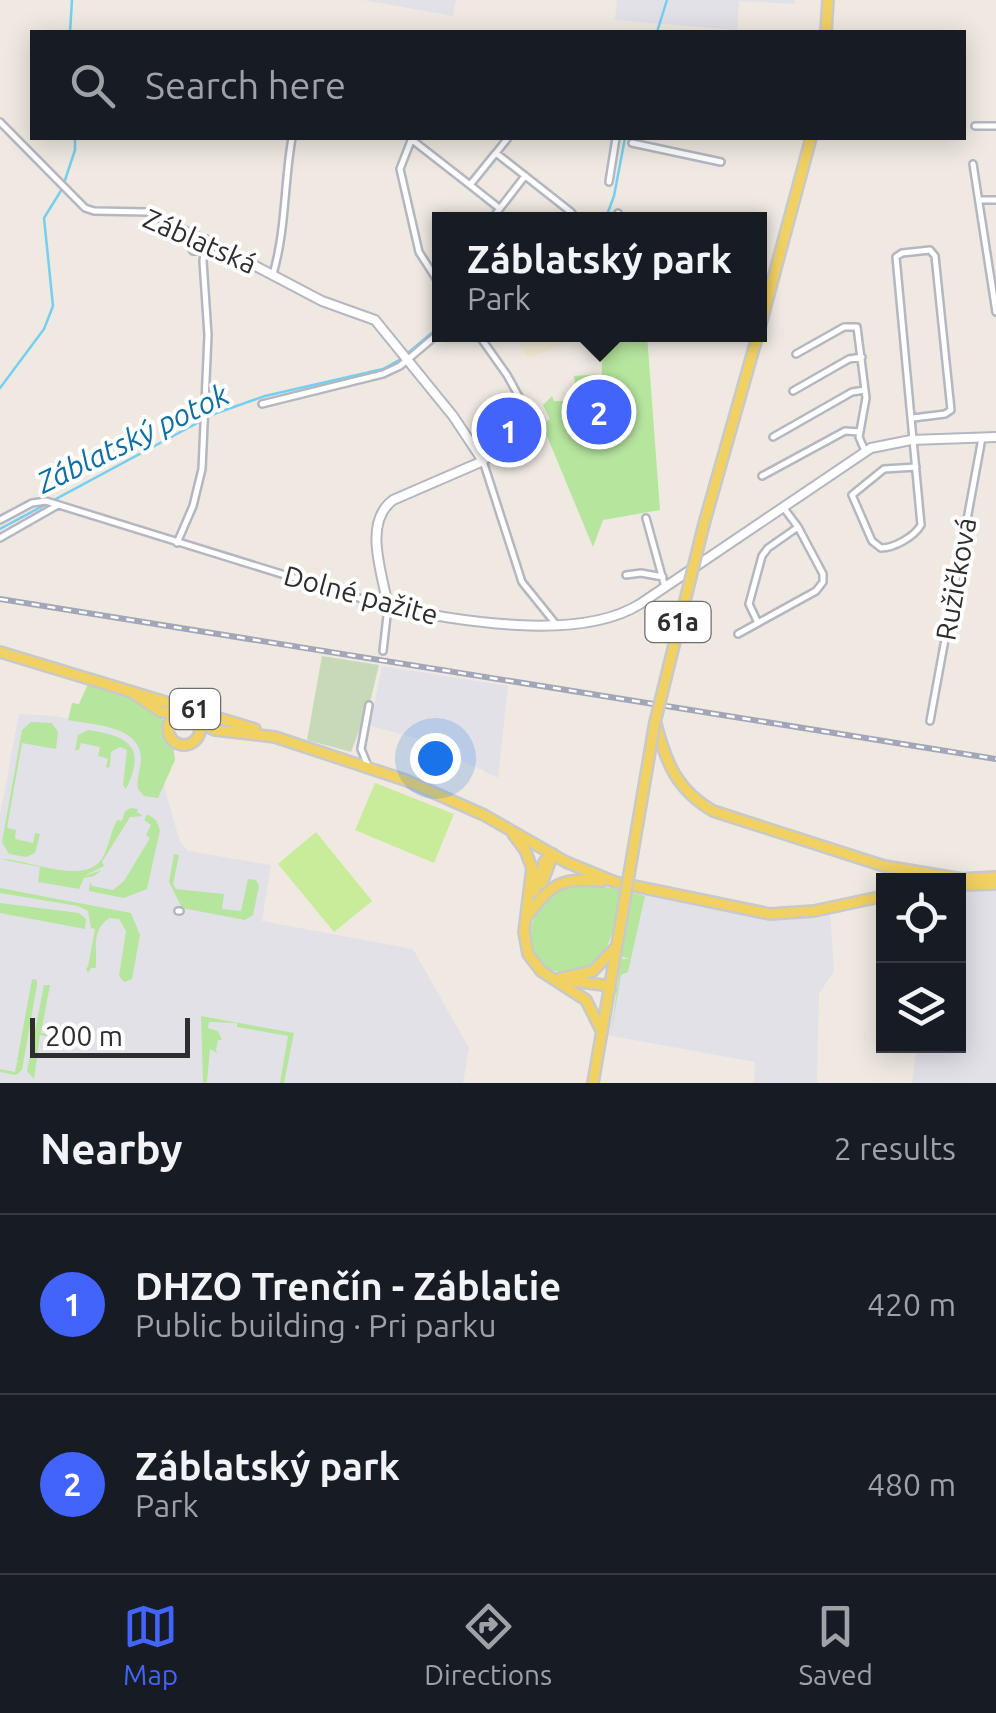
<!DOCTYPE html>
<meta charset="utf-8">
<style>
:root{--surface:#171b24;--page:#20242c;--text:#f1f3f6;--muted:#9ea1a6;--line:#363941;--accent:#4264fb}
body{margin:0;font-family:Ubuntu,sans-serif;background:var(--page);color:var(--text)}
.controls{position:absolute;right:30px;bottom:30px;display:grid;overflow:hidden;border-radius:0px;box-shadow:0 5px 25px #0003}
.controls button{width:90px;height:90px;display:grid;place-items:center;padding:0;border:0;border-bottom:2px solid var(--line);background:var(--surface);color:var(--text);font:50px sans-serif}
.scale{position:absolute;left:30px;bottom:25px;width:160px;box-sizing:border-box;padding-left:10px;border:5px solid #2e2e2e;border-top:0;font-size:28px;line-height:35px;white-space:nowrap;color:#2e2e2e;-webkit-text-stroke:8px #fff;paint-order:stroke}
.you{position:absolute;left:435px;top:758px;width:35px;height:35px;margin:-25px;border:8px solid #fff;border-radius:50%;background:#1a73e8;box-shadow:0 0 0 15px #1a73e833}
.badge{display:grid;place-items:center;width:65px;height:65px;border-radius:50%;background:var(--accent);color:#fff;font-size:32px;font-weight:700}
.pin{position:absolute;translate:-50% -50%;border:5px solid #fff;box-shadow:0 2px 10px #0006}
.popup{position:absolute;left:432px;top:212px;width:335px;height:130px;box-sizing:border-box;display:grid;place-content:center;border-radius:0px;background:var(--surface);filter:drop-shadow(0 2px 8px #0005);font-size:32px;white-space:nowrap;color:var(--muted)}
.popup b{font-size:38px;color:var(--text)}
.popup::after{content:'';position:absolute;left:50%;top:100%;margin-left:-20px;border:20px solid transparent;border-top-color:var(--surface)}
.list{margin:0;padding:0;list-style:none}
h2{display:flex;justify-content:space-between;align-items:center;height:130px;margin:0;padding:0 40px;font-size:42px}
h2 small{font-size:32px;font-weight:400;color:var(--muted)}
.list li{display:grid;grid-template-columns:65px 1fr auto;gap:30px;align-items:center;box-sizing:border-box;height:180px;padding:0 40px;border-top:2px solid var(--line)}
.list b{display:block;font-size:38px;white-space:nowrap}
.list p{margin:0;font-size:32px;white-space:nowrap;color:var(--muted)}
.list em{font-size:32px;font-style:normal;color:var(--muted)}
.icon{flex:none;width:55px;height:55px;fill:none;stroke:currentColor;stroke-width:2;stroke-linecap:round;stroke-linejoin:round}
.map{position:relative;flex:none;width:996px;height:1083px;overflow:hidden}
.search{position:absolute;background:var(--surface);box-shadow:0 5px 25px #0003;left:30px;right:30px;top:30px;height:110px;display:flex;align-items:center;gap:25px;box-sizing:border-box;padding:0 35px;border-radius:0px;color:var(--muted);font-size:38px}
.sheet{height:490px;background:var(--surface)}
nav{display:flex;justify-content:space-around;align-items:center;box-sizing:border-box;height:140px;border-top:2px solid var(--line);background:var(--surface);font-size:28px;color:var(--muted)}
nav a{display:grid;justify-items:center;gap:5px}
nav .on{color:var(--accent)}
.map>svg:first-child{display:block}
.industrial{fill:#e3e1e8}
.education{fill:#f0e6d1}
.green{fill:#b6e59e}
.cemetery{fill:#c8d9b8}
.pitch{fill:#c9ec9a}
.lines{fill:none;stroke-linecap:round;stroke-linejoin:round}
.stream{stroke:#75cff0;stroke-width:2.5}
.street-casing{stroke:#b4b7c1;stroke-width:10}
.secondary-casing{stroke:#b4b7c1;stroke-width:12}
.primary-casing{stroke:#c9c9c9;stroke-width:14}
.street{stroke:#fff;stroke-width:5}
.secondary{stroke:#fff;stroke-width:8}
.primary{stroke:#f2d163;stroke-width:9}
.rail-casing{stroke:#a3a6b8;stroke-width:6}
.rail{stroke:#fff;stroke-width:2.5;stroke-dasharray:8;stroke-linecap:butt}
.primary-bridge-casing{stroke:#c9c9c9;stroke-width:14;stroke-linecap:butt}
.primary-bridge{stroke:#f2d163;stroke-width:9}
.labels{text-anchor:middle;stroke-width:8;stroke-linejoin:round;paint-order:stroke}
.shield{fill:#fff;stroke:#6d6d6d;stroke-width:2.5}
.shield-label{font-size:25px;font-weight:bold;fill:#2e2e2e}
.street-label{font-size:28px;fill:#2e2e2e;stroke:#fff}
.water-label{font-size:30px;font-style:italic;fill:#0d6fa3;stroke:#fff}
</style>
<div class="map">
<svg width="996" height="1083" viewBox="0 0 996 1083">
<rect width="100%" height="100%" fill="#efe9e1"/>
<path class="industrial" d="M363 0H456L453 16Z
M617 0H795V4L739 1 737 30 615 20Z
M382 666 508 686 498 778 416 738 370 726Z
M19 714 55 716 157 737 160 772 180 842 188 851 271 865 262 921 413 949 469 1048 463 1083H0V815Z
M959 887 996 888V1083H912L917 1046H958Z
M631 890 763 918H789L830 912 834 971 819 994 817 1083H754L755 1062 606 1035Z"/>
<path class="education" d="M515 335H587L529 358Z"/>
<path class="green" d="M601 335H647L660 510 603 520 593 547 542 424 550 419 543 405 552 396 554 401H568L577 397 574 376 602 374Z
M88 684 130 696 162 718 173 744 175 760 158 798 144 796 138 789C136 778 141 769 141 757 139 725 92 725 68 720L72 703 79 704Z
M31 722 52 723 58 732 56 749 22 743 7 828 16 830 15 839 33 843 35 833 40 834 35 853 26 857 9 854 2 842 22 730Z
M88 730C128 736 147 746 126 789L123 785 127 750 120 747 111 752 110 767 106 768 108 759 98 756 100 747 81 743 79 750H75L78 735Z
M131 808 138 809 137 812 143 816 130 817 102 862 104 866 84 876 102 870 94 876 84 878 79 889 38 882 40 867 0 859C26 858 86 888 103 857 109 845 111 831 117 820L122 821 125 811Z
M147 814 156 820 160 830 147 889 124 898 89 891 90 882 92 886 113 890 124 881 150 838 146 835 151 825 144 820Z
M174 854 179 855 173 884 176 889 224 894 222 909 241 911 248 879 256 880 259 886 253 915 245 920 182 908 169 882Z
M586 882 645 896 628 972 621 975 611 1035 621 959H630L620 956 631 900 620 897C615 917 613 941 601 958 594 968 585 970 574 972 515 982 515 885 586 882Z
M0 888 131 913 140 935 132 979 124 982 119 976 126 931 119 919 109 918C91 931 97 948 96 968H91L88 973 86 968 88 967 95 929 91 928 88 911 78 906 0 893Z
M0 903 79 913 86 919 85 929 0 913Z
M32 979 37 980V985L22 1070 16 1075 0 1072V1069L15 1072 17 1062H20L17 1061Z
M44 985H50L41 1033 60 1036 62 1026 66 1027 62 1040 40 1035 34 1079 27 1071Z
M201 1016 294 1033 284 1083H280L288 1036 237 1027V1023L209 1022 208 1028 218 1031 222 1040H218L216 1051 219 1054 210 1049 207 1082 203 1083Z"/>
<path class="cemetery" d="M322 656 379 665 371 698 351 752 307 740Z"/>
<path class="pitch" d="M375 783 454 814 434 863 355 830Z
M316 832 372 901 334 932 278 864Z"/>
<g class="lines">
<path class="stream" d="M70 32 72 0
M657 32 667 0
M605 220 614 196 625 138
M409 352 439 327
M0 388 44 329 53 306 44 218 62 189 75 150V138
M0 529 214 414 265 396 383 369 401 359"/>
<g class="street-casing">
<path id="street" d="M0 122 85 208 94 211 147 212 206 240 203 261 208 335 202 469 193 506 177 543
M975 126H996
M412 138 400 169 419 252 439 283
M508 138 496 153 571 212 577 220
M411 139 470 185
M632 143 721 162
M495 154 470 185 499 208
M973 164 996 312
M609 182 616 138
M979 200H996
M491 220 525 176
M616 220 618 213
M191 235 190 247 193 251 205 250
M273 274C286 230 284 183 292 138
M478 334 507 375 535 426V435L532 438 483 461 522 582 555 623
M796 354 844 327H857L866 398 859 437 865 451
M793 391 849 359 862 357
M262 404 383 374 400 366 439 333
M913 418 945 414 951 410 935 256 930 250 902 253 896 257 921 525C914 537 894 548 881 548L872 541 852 495 884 469 916 467
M773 437 852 392 865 390
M762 476 845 431 860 432
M646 518 665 587
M0 520 32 503 46 501 388 607 383 651
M0 538 58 505
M626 575 641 573 663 577
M758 623 749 604 762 556 768 548 798 527
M738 634 816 591 823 582V574L798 527 783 507
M930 721 982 438
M368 766 361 749 369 705
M178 911H180"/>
</g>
<g class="secondary-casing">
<path id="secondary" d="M206 240 322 301 375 320 453 416 483 461 393 500C362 523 383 575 388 607 457 620 578 643 640 604L871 448 911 440 996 437"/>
</g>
<g class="primary-casing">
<path id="primary" d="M826 32 828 0
M759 331 811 138
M704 524 758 334
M0 652 255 729
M134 694 160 711 176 715
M168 729a16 16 0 1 1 32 0a16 16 0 1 1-32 0Z
M199 723 215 730 275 737 405 780 484 815 566 862 615 882 770 914 814 911 884 896
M656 724C666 763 677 790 713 811L884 866 962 879
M513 834 525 850 532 868 524 932 528 954 541 971 586 1000 602 1032
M959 879 996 877
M542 883 553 854
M961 885 996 884
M535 891 544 862 553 854
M528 915C553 882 561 878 602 881
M558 979 593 971 616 947
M573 981 603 985 610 989
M593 1083 625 898"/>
</g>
<use href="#street" class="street"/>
<use href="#secondary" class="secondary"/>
<use href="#primary" class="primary"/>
<g class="rail-casing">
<path id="rail" d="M0 599 996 759"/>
</g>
<use href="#rail" class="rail"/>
<g class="primary-bridge-casing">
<path id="primary-bridge" d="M625 898 655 722 704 524"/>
</g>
<use href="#primary-bridge" class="primary-bridge"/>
</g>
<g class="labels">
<g class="shield">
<rect x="645.5" y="602" width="65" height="40" rx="8"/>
<rect x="170" y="689" width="50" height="40" rx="8"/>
</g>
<g class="shield-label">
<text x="678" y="631">61a</text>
<text x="195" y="718">61</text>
</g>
<g class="street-label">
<text transform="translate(200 241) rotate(24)" y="10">Záblatská</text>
<text transform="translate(956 579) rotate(-80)" y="10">Ružičková</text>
<text transform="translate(361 595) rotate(15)" y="10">Dolné pažite</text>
</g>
<g class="water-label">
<text transform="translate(133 439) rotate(-26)" y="10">Záblatský potok</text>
</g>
</g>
</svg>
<div class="controls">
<button><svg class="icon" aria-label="locate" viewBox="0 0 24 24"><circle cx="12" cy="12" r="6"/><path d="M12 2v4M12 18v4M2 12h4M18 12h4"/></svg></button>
<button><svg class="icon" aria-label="layers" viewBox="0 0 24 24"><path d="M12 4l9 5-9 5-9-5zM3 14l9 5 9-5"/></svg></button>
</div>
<div class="scale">200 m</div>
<div class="you"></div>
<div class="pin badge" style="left:509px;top:430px">1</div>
<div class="pin badge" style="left:599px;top:412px">2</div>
<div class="popup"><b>Záblatský park</b>Park</div>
<div class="search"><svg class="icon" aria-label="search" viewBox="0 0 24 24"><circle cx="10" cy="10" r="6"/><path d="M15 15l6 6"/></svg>Search here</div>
</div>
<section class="sheet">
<h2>Nearby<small>2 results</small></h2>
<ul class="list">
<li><span class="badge">1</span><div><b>DHZO Trenčín - Záblatie</b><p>Public building · Pri parku</p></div><em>420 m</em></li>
<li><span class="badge">2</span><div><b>Záblatský park</b><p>Park</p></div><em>480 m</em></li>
</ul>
</section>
<nav>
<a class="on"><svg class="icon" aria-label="map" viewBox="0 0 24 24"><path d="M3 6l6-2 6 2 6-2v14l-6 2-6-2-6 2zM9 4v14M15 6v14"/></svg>Map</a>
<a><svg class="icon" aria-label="directions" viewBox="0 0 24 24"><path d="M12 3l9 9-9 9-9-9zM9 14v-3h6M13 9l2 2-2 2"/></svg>Directions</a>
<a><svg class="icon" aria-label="saved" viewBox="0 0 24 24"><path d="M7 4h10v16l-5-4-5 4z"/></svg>Saved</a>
</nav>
